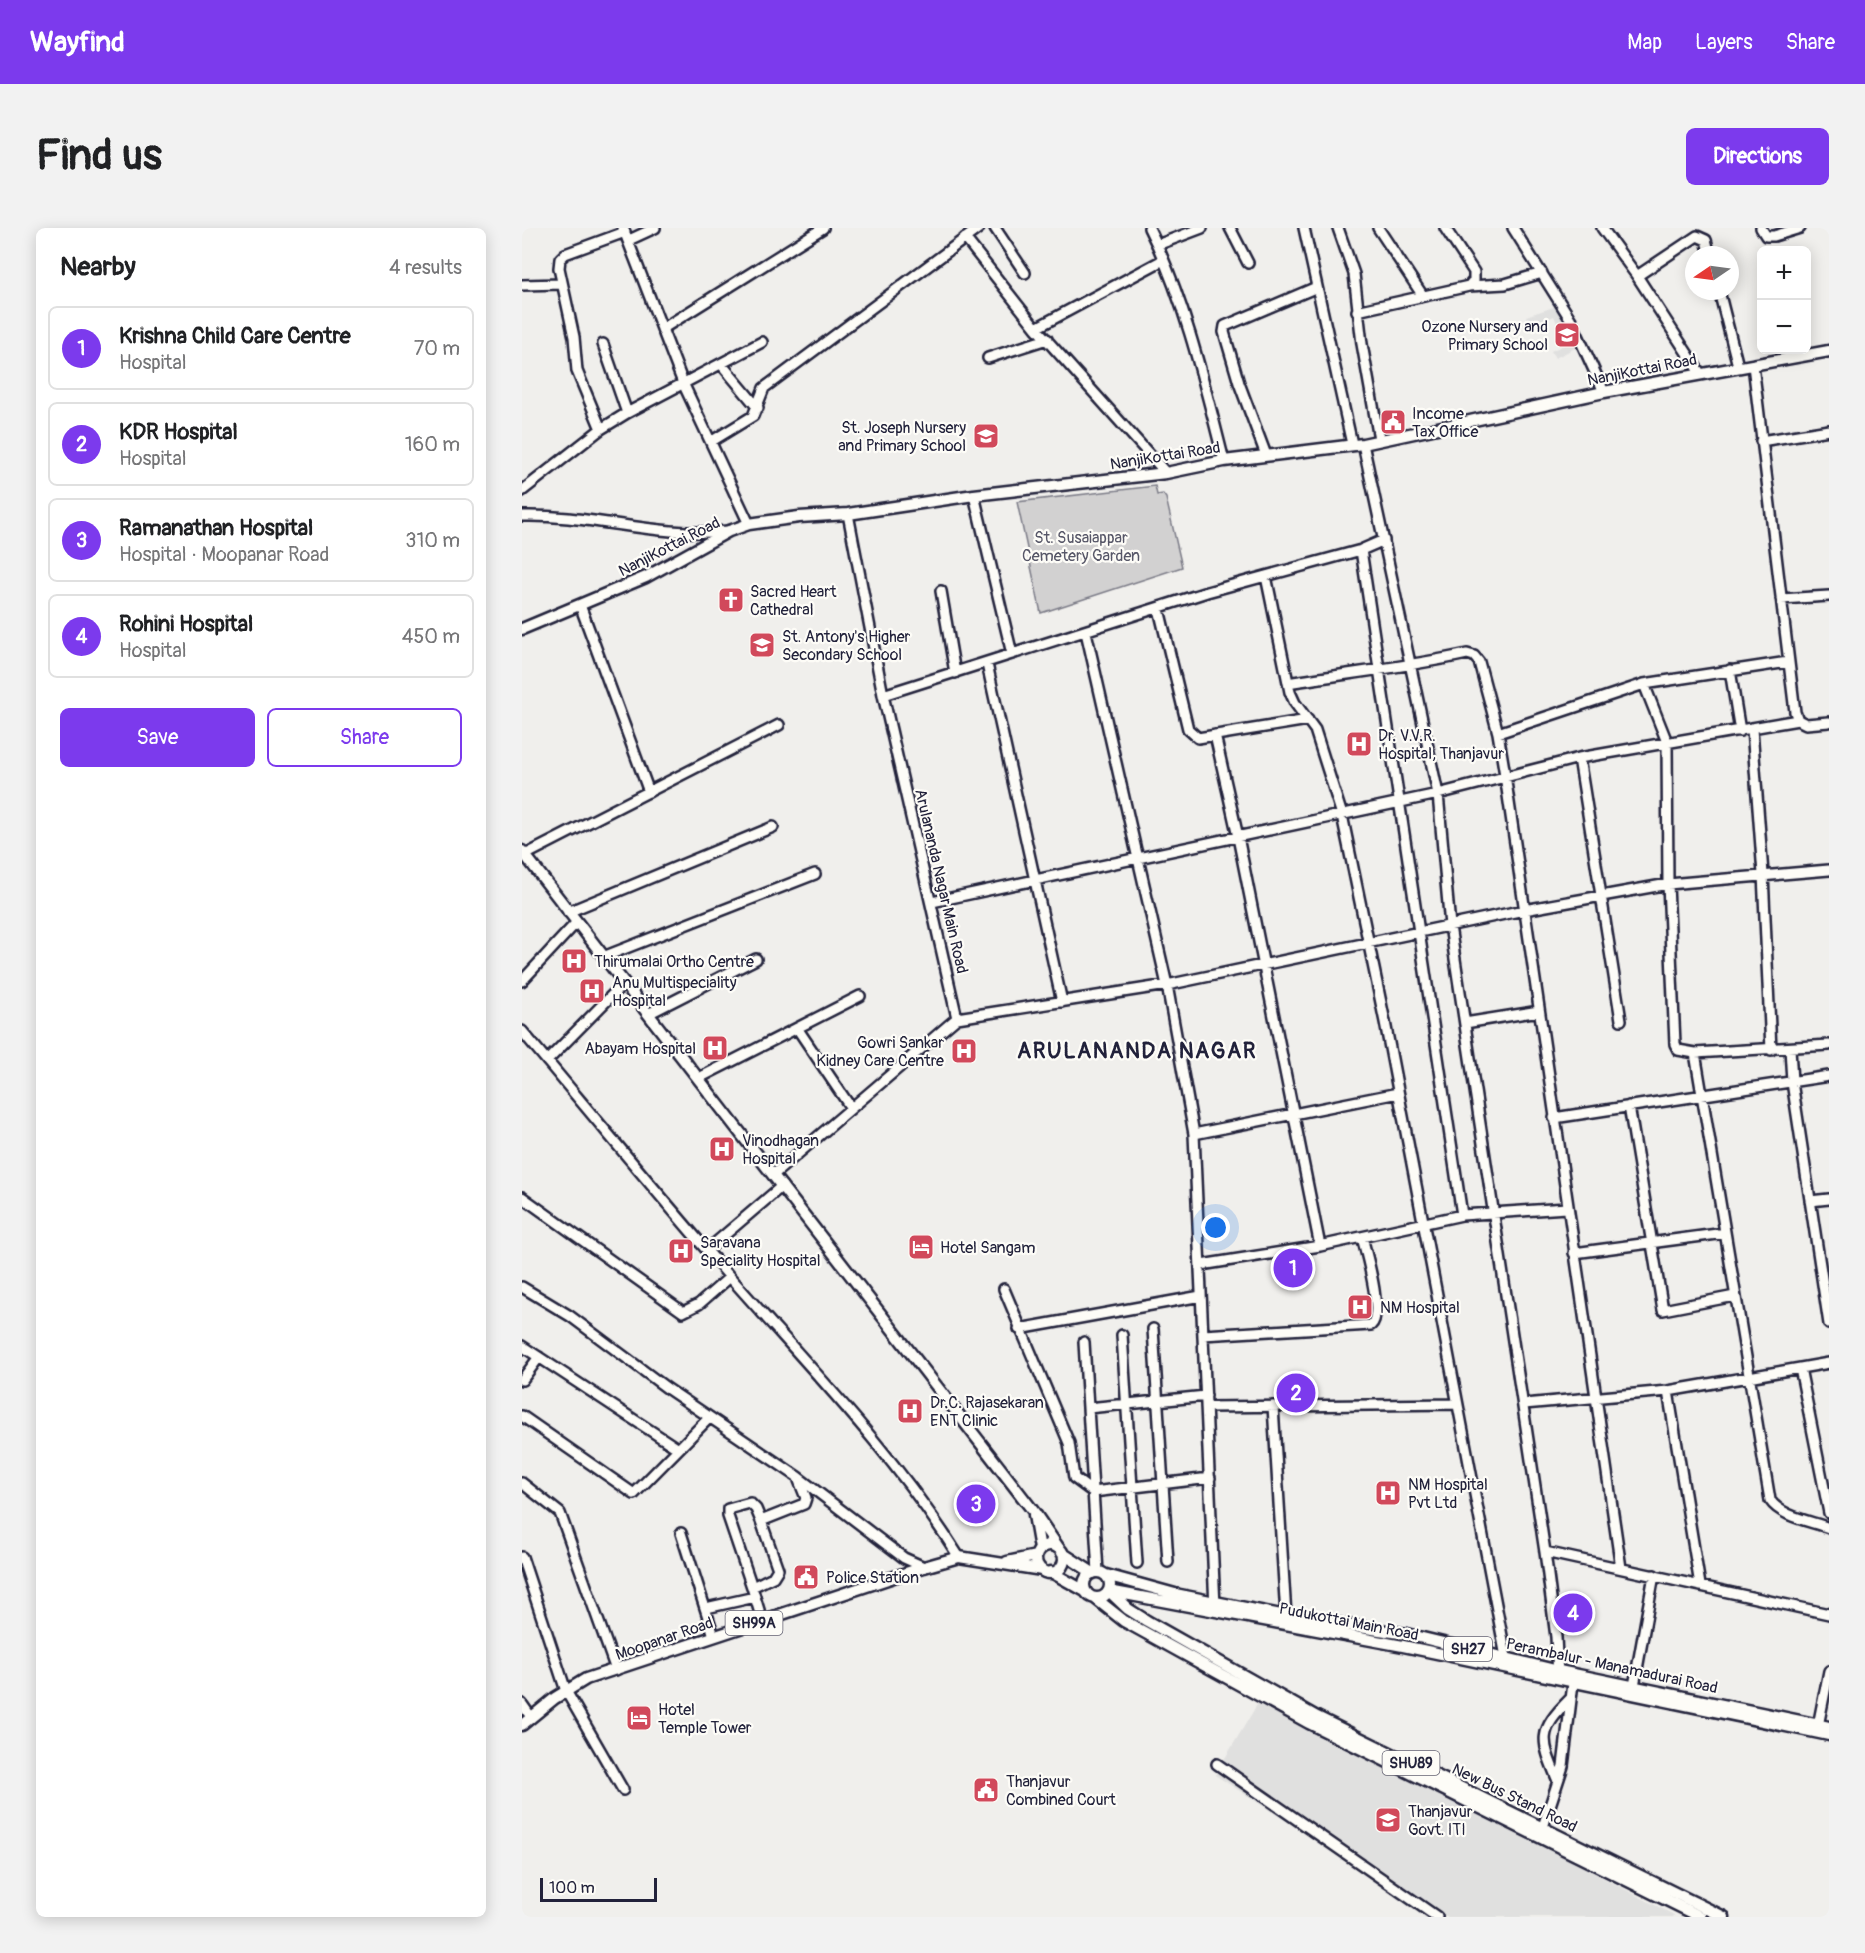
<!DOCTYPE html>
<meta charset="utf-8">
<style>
:root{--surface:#fff;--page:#f2f2f2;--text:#202124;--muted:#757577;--line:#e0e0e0;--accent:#7c3aed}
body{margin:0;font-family:Pangolin,sans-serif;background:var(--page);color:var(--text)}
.controls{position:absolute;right:18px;top:18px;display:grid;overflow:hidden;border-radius:9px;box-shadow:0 3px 15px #0003}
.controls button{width:54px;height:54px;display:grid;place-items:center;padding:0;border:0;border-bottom:2px solid var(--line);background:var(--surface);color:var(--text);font:30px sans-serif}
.compass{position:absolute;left:1163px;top:18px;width:54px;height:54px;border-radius:50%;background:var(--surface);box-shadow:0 3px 15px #0003;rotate:257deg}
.scale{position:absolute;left:18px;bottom:15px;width:117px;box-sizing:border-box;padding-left:6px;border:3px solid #22223b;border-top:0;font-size:16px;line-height:21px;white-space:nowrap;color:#22223b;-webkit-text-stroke:4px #fdfcf7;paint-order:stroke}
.you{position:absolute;left:694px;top:1000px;width:21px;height:21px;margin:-15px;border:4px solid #fff;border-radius:50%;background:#1a73e8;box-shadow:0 0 0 9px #1a73e833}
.badge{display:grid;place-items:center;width:39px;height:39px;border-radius:50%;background:var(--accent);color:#fff;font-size:20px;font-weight:700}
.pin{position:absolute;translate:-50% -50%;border:3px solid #fff;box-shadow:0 2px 6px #0006}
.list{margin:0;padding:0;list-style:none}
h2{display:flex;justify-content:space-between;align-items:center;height:78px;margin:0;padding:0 24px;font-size:26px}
h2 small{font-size:20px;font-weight:400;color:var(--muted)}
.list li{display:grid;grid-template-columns:39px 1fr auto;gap:18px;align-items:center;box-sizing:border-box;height:84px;margin:0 12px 12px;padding:0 12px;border:2px solid var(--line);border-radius:9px}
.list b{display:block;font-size:22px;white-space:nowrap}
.list p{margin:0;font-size:20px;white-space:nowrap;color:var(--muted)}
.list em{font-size:20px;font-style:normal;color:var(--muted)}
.actions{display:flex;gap:12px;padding:18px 24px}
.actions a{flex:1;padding:14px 0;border:2px solid var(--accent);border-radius:9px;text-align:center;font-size:21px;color:var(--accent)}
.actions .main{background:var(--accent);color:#fff}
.map{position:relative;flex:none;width:1307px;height:1689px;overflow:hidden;border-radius:9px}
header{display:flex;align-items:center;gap:36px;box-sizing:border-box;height:84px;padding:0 30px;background:var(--accent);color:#fff}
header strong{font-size:28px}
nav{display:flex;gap:33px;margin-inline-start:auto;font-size:21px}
.intro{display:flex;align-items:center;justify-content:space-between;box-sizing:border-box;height:144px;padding:0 36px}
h1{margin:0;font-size:42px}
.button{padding:15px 27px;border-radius:9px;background:var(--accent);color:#fff;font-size:21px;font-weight:700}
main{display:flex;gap:36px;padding:0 36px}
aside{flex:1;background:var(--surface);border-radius:9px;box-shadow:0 3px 15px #0003}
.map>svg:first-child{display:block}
.built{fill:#e0e0df}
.green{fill:#d2d1d1;stroke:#7a7a86;stroke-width:1.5}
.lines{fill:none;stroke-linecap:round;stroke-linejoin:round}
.minor-casing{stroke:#22223b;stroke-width:14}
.major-casing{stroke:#22223b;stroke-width:15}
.minor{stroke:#fdfcf7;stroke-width:9}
.major{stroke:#fdfcf7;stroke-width:10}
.labels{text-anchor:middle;stroke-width:4.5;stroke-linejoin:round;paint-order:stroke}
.shield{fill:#fdfcf7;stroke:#646373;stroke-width:1.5}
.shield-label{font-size:15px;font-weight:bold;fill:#22223b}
.poi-label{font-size:16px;fill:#22223b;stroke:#fdfcf7;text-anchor:start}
.street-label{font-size:16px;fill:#22223b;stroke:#fdfcf7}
.park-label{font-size:16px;fill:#575768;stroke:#fdfcf7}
.district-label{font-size:22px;font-weight:bold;letter-spacing:1.5px;fill:#22223b;stroke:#fdfcf7}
</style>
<header>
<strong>Wayfind</strong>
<nav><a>Map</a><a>Layers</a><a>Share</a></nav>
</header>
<div class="intro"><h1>Find us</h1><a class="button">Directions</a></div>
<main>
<aside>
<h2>Nearby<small>4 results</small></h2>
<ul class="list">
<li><span class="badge">1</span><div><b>Krishna Child Care Centre</b><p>Hospital</p></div><em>70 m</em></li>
<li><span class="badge">2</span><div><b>KDR Hospital</b><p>Hospital</p></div><em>160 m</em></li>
<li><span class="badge">3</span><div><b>Ramanathan Hospital</b><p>Hospital · Moopanar Road</p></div><em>310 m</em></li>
<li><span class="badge">4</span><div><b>Rohini Hospital</b><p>Hospital</p></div><em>450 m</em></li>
</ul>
<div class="actions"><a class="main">Save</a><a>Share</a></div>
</aside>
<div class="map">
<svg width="1307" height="1689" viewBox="0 0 1307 1689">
<rect width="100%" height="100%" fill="#f0efec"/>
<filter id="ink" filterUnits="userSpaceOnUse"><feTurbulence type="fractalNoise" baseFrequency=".0167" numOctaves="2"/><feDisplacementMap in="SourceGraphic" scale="12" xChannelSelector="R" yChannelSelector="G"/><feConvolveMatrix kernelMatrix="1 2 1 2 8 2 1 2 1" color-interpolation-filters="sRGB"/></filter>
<g filter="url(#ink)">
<path class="built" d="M1035 78 1055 119 1033 130 1029 123 1044 116 1032 88 1009 98 1004 88Z
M739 1470 1152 1687 1151 1689H904L833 1637 693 1547Z"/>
<path class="green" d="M633 258 635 267 641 266 644 270 660 339 519 385 495 274Z"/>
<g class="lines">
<g class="minor-casing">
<path id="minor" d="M101 0 161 155 227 296
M473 0 503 45
M627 0C662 69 683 158 702 233
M708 0 726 35
M782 0 830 216
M816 0 832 46 840 116 857 211
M856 0 901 68
M923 0 952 44V52L947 58
M991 0 1049 92 1082 164
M1080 0 1115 48 1178 145
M1239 0 1244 8H1252L1278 0
M443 10 514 100 644 245
M107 12 133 0
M635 17 680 0
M1115 48 1175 8 1184 12 1188 27
M0 57 40 56
M1197 63 1216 138
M835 83 947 58 983 56 1020 45
M514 100 641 32
M140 101 301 0
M81 116 105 185
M466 130 525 111
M200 137 236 180
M1231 137 1273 484 1276 492 1284 496 1307 494
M79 201 55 143 52 109 37 40 38 31 43 26 103 4
M190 213 231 188 242 160 457 0
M1239 213 1307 202
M841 216 916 566 928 698 1023 1324 1034 1409 1036 1448
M744 227 717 155 702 104 703 98 795 59
M0 263 79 201 105 185 240 114
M452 267 490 426
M0 288C68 286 136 310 206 303
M839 322 940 987
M744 348 768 464 773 475 793 502 820 587 863 794 984 1429
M419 363 433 445
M1259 371 1307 368
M58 377 127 564
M637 381 666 501 676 510 786 492
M564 404 645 757 672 906 693 1379
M465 436 540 774
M1208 442 1218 503
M766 455C826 445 886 439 945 426L952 428 957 434 976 505 983 547 1099 1340
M1122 456 1145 514 1146 656 1153 816 1156 822 1173 825 1307 817
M361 467 685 364 839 322 862 312
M1230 501 1241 646 1249 822
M976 505 1122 456 1266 434
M693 507 716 609 798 1018
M1057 530 1099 792
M3 627 257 497
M410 674 916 566 1057 530 1276 492
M46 684 251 599
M81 729 293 646
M0 753 54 695
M126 786 234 731
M435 790 645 757 1002 682 1146 656 1307 642
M943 795 1017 783
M275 800 329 880
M0 803C69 885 137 968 208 1049 288 1140 372 1225 437 1329
M1268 820 1270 854 1307 1096
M1173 825 1248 1272C1259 1289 1289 1293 1307 1300
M25 833 102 755
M177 850 338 768
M1107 878 1141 1082 1213 1068
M1032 890 1307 848
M672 906 876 865
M251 947 435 790 361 467 326 286
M0 969 161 1084 177 1076 208 1049
M1288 973 1307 971
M185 1022 260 958
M1052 1025 1203 1005
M679 1037 798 1018 940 987 1045 980
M0 1059 48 1088 146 1161 276 1249 382 1330 402 1339
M482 1061 547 1215 552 1250 571 1264 688 1250
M497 1101 679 1068
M631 1101 646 1334
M600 1107 615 1335
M681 1107 849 1097C862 1086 844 1025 840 1009
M562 1114 576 1344
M0 1118 155 1220
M1278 1140 1307 1285
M0 1152 17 1129
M1146 1163 1178 1357
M1002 1176 1146 1163 1307 1135
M751 1178 764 1388
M684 1179 935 1176
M566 1180 684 1168
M0 1188 112 1266 187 1190
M0 1255 38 1285 94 1442
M159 1305 192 1408
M1023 1324 1307 1386
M0 1329 44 1463 101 1562
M230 1359 206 1288V1281L228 1275 234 1281 239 1293
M184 1380 233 1369
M240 1392 230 1359 251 1349 256 1341 239 1293 282 1276 284 1270 276 1250
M1112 1458 1132 1347
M0 1476 9 1489
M1295 1503 1307 1443
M695 1536 915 1689
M1036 1553C1019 1512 1015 1504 1048 1471
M1021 1599 1041 1538 1051 1455"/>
</g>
<g class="major-casing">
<path id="major" d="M0 401 124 349 207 303 227 296 277 289 326 286 452 267 644 245 702 233 841 216 1082 164 1307 123
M0 623 512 1284 536 1319
M512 1287 518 1321
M514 1331a14 14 0 1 1 28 0a14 14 0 1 1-28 0Z
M540 1325 571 1345
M485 1334 514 1328
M562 1357a13 13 0 1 1 26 0a13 13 0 1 1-26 0Z
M529 1344 563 1363
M584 1347 653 1366 764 1388 884 1406 1037 1443 1307 1499
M587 1363 881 1418 1307 1507
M587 1363 606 1381 625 1393 795 1489 1202 1689
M573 1370 602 1393 787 1495 1179 1689
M0 1497 33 1470 64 1451 402 1339 437 1329 520 1342"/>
</g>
<use href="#minor" class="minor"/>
<use href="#major" class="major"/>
</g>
</g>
<defs>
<g id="school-square" transform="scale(1.35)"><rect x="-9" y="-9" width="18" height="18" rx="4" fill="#d1495b" stroke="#fdfcf7"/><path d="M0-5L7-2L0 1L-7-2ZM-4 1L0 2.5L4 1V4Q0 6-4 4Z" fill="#fff"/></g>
<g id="civic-square" transform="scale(1.35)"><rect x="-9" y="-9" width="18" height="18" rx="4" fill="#d1495b" stroke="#fdfcf7"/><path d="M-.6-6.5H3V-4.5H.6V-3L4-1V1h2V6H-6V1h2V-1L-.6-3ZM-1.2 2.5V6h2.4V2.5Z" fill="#fff"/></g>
<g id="church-square" transform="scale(1.35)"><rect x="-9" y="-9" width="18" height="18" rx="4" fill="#d1495b" stroke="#fdfcf7"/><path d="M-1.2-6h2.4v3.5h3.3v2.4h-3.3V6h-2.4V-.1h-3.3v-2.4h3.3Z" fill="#fff"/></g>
<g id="hospital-square" transform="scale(1.35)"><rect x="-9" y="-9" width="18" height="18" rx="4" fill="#d1495b" stroke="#fdfcf7"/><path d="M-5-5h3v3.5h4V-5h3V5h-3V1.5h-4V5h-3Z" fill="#fff"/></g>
<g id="hotel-square" transform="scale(1.35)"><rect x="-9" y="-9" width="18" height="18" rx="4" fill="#d1495b" stroke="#fdfcf7"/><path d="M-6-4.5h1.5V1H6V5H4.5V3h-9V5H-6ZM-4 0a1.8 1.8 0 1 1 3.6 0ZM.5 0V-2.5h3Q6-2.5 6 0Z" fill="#fff"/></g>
<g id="university-square" transform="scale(1.35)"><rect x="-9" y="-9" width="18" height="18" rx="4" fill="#d1495b" stroke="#fdfcf7"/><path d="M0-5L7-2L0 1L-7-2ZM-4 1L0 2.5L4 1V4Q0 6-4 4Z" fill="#fff"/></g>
</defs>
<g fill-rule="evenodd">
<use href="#school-square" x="1045" y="107"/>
<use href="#civic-square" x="871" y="194"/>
<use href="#school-square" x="464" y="208"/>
<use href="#church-square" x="209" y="372"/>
<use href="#school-square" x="240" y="417"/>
<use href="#hospital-square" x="837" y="516"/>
<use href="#hospital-square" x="52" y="733"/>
<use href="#hospital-square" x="70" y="763"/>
<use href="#hospital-square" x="193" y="820"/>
<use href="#hospital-square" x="442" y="823"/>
<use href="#hospital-square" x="200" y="921"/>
<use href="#hotel-square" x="399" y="1019"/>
<use href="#hospital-square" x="159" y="1023"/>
<use href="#hospital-square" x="838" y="1079"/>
<use href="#hospital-square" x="388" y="1183"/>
<use href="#hospital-square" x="866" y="1265"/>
<use href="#civic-square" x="284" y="1349"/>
<use href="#hotel-square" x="117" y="1490"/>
<use href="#civic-square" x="464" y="1562"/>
<use href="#university-square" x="866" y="1592"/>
</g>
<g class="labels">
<g class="shield">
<rect x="203.5" y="1383" width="57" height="24" rx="4.5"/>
<rect x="922" y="1409" width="48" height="24" rx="4.5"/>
<rect x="860.5" y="1523" width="57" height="24" rx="4.5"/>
</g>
<g class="shield-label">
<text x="232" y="1400">SH99A</text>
<text x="946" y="1426">SH27</text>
<text x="889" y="1540">SHU89</text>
</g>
<g class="poi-label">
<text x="1026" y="104" text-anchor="end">Ozone Nursery and<tspan x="1026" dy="18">Primary School</tspan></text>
<text x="890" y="191">Income<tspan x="890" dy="18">Tax Office</tspan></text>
<text x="444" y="205" text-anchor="end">St. Joseph Nursery<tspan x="444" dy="18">and Primary School</tspan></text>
<text x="228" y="369">Sacred Heart<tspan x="228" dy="18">Cathedral</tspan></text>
<text x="260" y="414">St. Antony's Higher<tspan x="260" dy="18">Secondary School</tspan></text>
<text x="856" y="513">Dr. V.V.R.<tspan x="856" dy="18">Hospital, Thanjavur</tspan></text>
<text x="72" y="739">Thirumalai Ortho Centre</text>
<text x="90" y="760">Anu Multispeciality<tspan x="90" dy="18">Hospital</tspan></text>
<text x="422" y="820" text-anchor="end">Gowri Sankar<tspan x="422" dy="18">Kidney Care Centre</tspan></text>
<text x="174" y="826" text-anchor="end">Abayam Hospital</text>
<text x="220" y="918">Vinodhagan<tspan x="220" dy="18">Hospital</tspan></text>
<text x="178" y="1020">Saravana<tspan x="178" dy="18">Speciality Hospital</tspan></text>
<text x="418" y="1025">Hotel Sangam</text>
<text x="858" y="1085">NM Hospital</text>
<text x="408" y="1180">Dr.C. Rajasekaran<tspan x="408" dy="18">ENT Clinic</tspan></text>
<text x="886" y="1262">NM Hospital<tspan x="886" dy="18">Pvt Ltd</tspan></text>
<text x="304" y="1355">Police Station</text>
<text x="136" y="1487">Hotel<tspan x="136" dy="18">Temple Tower</tspan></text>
<text x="484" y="1559">Thanjavur<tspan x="484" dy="18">Combined Court</tspan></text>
<text x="886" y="1589">Thanjavur<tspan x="886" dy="18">Govt. ITI</tspan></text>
</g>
<g class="street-label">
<text transform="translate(1120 141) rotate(-11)" y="6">NanjiKottai Road</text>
<text transform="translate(643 227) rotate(-9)" y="6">NanjiKottai Road</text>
<text transform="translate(147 318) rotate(-27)" y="6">NanjiKottai Road</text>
<text transform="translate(420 653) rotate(77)" y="6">Arulananda Nagar Main Road</text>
<text transform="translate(827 1393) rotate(11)" y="6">Pudukottai Main Road</text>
<text transform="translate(142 1410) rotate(-19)" y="6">Moopanar Road</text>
<text transform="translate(1090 1437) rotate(12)" y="6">Perambalur - Manamadurai Road</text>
<text transform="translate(993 1569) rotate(26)" y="6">New Bus Stand Road</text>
</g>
<g class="park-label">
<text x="559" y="315">St. Susaiappar<tspan x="559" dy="18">Cemetery Garden</tspan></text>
</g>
<g class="district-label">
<text x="615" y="830">ARULANANDA NAGAR</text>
</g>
</g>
</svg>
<div class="controls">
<button>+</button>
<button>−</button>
</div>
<svg class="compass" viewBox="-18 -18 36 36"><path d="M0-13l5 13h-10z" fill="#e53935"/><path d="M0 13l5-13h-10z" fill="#757577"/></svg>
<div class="scale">100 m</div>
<div class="you"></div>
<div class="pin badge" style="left:771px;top:1040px">1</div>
<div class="pin badge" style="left:774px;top:1165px">2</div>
<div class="pin badge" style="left:454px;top:1276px">3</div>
<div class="pin badge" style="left:1051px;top:1385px">4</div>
</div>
</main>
